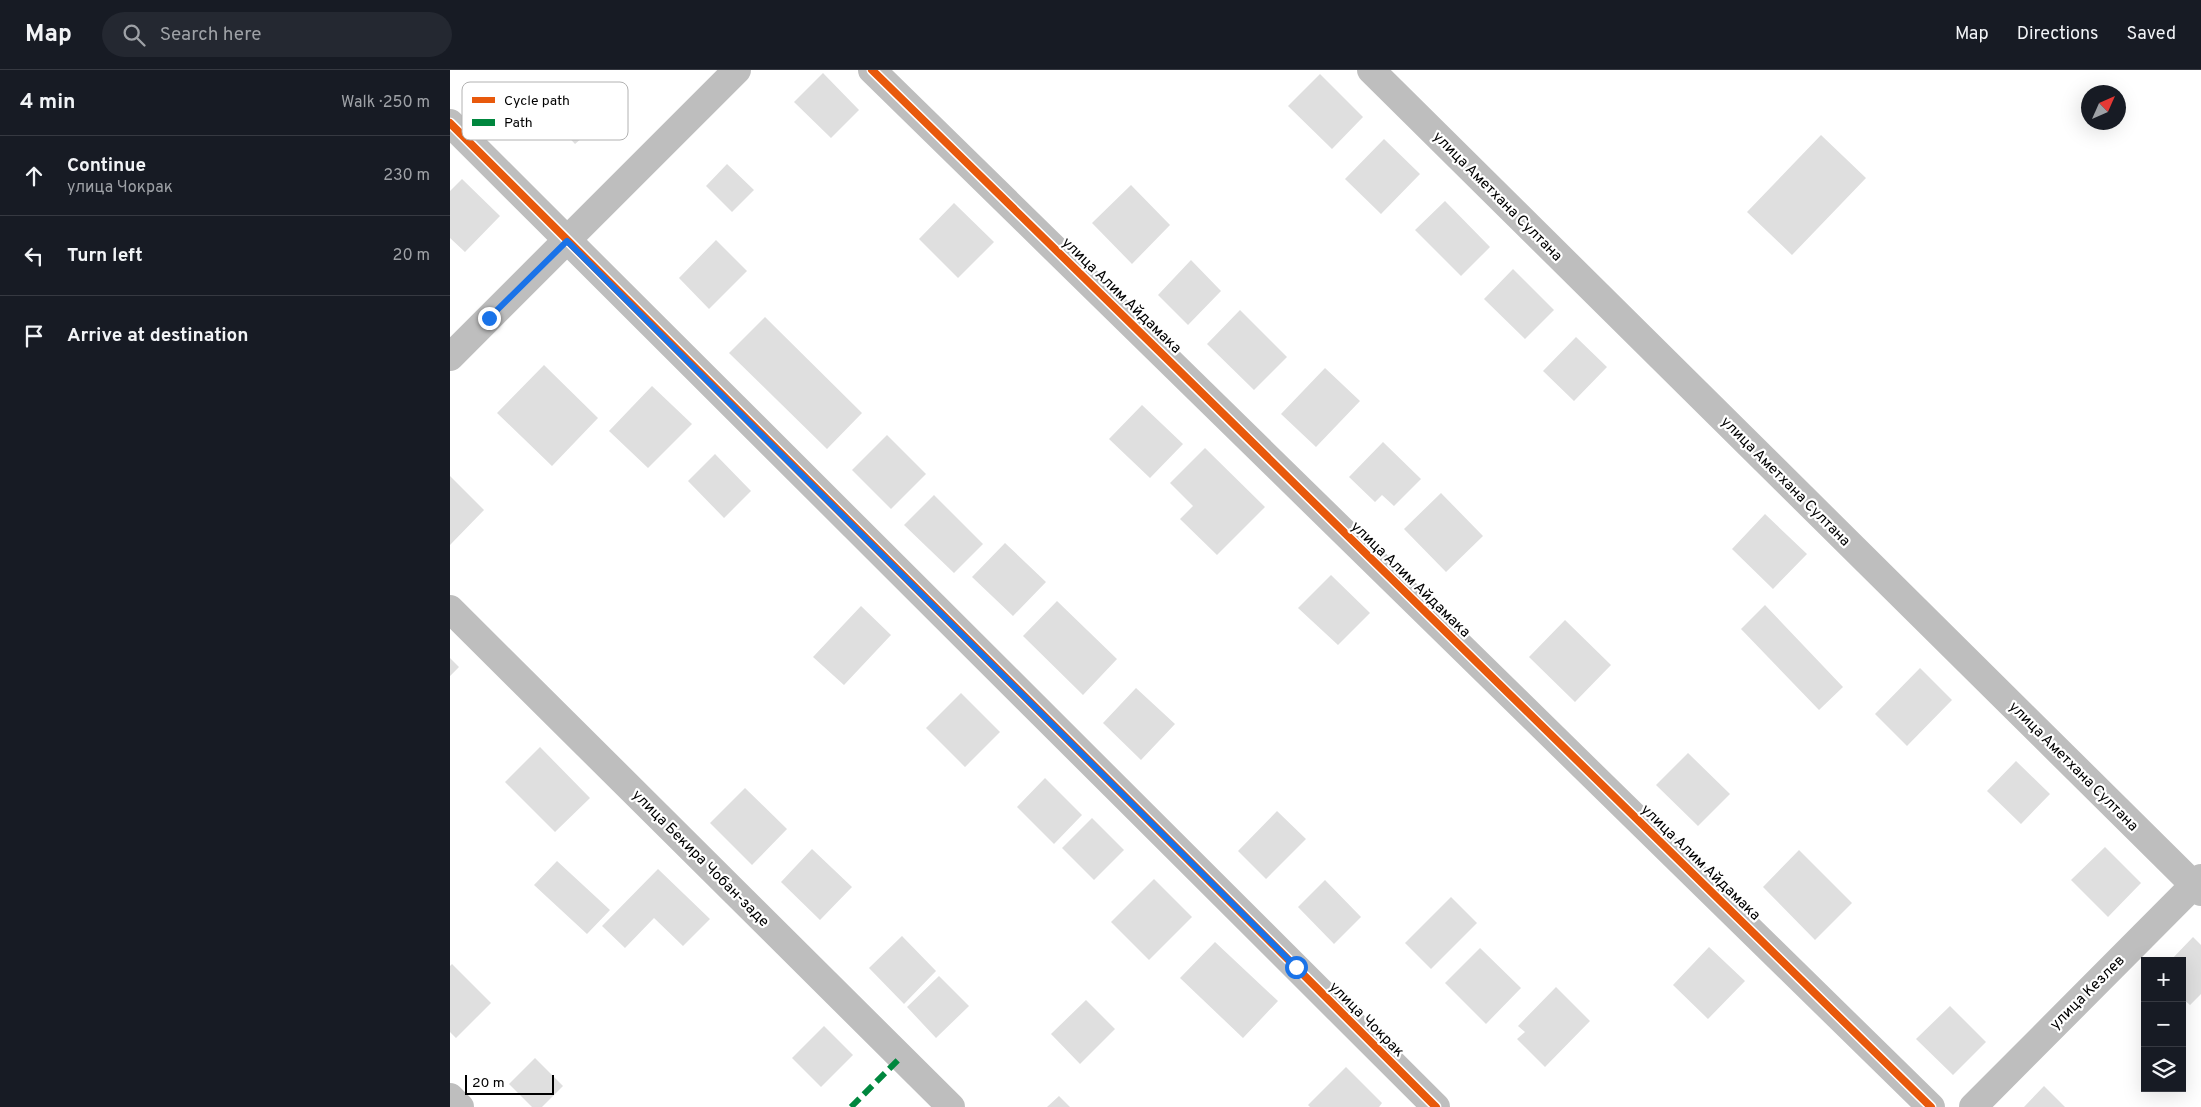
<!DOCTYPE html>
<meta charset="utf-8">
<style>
:root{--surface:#171b24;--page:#242831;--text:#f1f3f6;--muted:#9ea1a6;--line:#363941}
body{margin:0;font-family:Overpass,sans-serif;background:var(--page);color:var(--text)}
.controls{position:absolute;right:15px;bottom:15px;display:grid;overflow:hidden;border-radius:0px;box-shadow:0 5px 20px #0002}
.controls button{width:45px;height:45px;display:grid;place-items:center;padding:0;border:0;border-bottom:1px solid var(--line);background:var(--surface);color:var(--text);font:25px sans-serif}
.compass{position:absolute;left:1631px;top:15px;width:45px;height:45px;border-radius:50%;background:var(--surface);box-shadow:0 5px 20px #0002;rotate:45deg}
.scale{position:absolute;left:15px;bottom:12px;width:89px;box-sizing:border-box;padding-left:5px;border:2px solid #000;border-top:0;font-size:14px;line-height:18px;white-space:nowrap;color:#000;-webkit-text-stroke:4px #fff;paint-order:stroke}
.stop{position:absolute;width:15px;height:15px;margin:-11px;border:4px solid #1a73e8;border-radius:50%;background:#fff}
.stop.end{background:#1a73e8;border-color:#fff;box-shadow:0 1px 5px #0008}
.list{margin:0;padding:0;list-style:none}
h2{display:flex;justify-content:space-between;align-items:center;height:65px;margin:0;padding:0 20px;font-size:21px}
h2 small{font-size:16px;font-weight:400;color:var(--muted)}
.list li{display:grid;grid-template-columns:32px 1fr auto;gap:15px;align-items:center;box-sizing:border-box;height:80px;padding:0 20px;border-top:1px solid var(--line)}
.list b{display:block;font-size:19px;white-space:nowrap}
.list p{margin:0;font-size:16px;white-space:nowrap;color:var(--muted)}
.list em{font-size:16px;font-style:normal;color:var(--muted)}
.icon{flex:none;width:28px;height:28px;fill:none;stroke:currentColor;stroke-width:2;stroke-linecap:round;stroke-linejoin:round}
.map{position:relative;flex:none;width:1751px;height:1037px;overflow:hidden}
header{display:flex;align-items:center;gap:30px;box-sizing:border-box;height:70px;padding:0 25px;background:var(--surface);border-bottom:1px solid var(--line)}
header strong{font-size:24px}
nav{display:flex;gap:28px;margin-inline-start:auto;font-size:18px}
.search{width:350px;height:45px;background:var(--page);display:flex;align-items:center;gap:12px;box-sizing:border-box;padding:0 18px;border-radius:28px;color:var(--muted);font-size:19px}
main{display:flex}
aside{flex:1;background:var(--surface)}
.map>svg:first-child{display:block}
.building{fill:#dfdfdf}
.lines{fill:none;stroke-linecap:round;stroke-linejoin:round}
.minor{stroke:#bebebe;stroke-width:28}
.quiet{stroke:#00873e;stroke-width:6;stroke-dasharray:12 6;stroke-linecap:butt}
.cycleway-casing{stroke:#fff;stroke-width:11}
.cycleway{stroke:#e8590c;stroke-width:8}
.route{stroke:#1a73e8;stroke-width:6}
.labels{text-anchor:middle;stroke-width:4.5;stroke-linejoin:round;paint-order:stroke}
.street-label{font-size:15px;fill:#000;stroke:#fff}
.key{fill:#fff;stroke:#b2b2b2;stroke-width:1}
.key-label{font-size:14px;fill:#000}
</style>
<header>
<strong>Map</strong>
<div class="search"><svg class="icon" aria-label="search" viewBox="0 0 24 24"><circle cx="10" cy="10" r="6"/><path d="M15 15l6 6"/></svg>Search here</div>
<nav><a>Map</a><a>Directions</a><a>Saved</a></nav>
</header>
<main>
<aside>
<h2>4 min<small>Walk · 250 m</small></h2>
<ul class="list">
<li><svg class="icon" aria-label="ahead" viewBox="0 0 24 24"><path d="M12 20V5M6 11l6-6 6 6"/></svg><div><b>Continue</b><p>улица Чокрак</p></div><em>230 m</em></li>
<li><svg class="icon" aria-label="left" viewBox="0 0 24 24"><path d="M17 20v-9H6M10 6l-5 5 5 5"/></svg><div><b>Turn left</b></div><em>20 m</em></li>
<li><svg class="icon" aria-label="arrive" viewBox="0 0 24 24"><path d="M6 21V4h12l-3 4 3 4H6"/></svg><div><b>Arrive at destination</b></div></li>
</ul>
</aside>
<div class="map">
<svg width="1751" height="1037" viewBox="0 0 1751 1037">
<rect width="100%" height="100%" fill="#fff"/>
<path class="building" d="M373 3 409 40 381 68 344 32Z
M870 4 913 47 882 79 838 36Z
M157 19 170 35 125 74 111 59Z
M1371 65 1416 108 1342 185 1297 142Z
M934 69 970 104 931 144 895 109Z
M277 94 304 120 282 142 256 116Z
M12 109 50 146 15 182 0 168V121Z
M681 115 720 155 682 194 642 153Z
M995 131 1040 177 1011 206 965 160Z
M504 133 544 172 508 208 469 169Z
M266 170 297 201 259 239 229 208Z
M741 190 771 221 738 255 708 225Z
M1063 199 1104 240 1075 269 1034 229Z
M790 240 837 287 804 320 757 274Z
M315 247 412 343 377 379 279 283Z
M1126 267 1157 297 1124 331 1093 301Z
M94 295 148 348 102 396 47 343Z
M875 298 910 331 866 377 831 344Z
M202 316 242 354 198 398 159 361Z
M692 335 733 374 700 408 659 369Z
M437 365 476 404 441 439 402 400Z
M933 372 971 409 944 436 932 425 925 432 899 407Z
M755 378 815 437 767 485 730 449 743 436 720 413Z
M265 384 301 421 274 448 238 411Z
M0 406 34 440 0 475Z
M991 423 1033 466 996 502 954 459Z
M484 425 533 474 504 503 454 455Z
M1315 444 1357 484 1323 519 1282 479Z
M555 473 596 512 563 546 522 507Z
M881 505 920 543 888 575 848 538Z
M607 531 667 589 633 625 573 566Z
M1315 535 1393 617 1369 640 1291 559Z
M411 536 441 565 394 615 363 587Z
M1115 550 1161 595 1125 632 1079 587Z
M0 588 9 597 0 606Z
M1470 598 1502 630 1457 676 1425 644Z
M686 618 725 654 691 690 653 653Z
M511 623 550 662 515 697 476 658Z
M90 677 140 728 105 762 55 712Z
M1238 683 1280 724 1248 756 1206 715Z
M1566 691 1600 724 1571 754 1537 721Z
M595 708 632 745 604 774 567 737Z
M295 718 337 759 302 795 260 753Z
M827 741 856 769 816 809 788 781Z
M642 748 674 780 644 810 612 778Z
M1655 777 1691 813 1658 847 1621 810Z
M362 779 402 817 370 850 331 812Z
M1349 780 1402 833 1365 870 1313 817Z
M107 791 160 840 137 864 84 815Z
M208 799 260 849 233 876 204 848 175 878 152 856Z
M704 809 742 847 699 890 661 852Z
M875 810 911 847 884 874 848 837Z
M1001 827 1027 853 981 899 955 873Z
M452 866 486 901 454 934 419 898Z
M1743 867 1751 875V924L1740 935 1732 928V891H1720Z
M765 872 828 931 793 968 730 908Z
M1259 877 1295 911 1258 949 1223 915Z
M1030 878 1071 918 1036 954 995 913Z
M2 894 41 933 6 968 0 962V896Z
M489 906 519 936 486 968 457 937Z
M1106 917 1140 951 1095 997 1067 969 1075 962 1068 956Z
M636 930 665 959 630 994 601 964Z
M1500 936 1536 972 1503 1005 1466 969Z
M374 956 403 985 371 1017 342 988Z
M85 988 113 1016 92 1037H82L59 1014Z
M896 997 932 1033 929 1037H860L858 1035Z
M1594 1016 1615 1037H1574Z
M609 1026 620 1037H597Z"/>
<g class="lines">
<path class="minor" d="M422 0 1481 1037
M921 0 1751 822
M0 53 986 1037
M0 287 287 0
M0 539 501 1037
M0 1027 10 1037
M1523 1037 1751 808"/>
<path class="quiet" d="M401 1037 451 987"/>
<g class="cycleway-casing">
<path id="cycleway" d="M422 0 1481 1037
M0 53 986 1037"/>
</g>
<use href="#cycleway" class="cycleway"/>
</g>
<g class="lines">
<path class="route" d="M39 248 117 171 846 897"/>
</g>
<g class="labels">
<g class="street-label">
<text transform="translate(1048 126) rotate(45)" y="5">улица Аметхана Султана</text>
<text transform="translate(672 225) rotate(44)" y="5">улица Алим Айдамака</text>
<text transform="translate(1336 411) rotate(45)" y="5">улица Аметхана Султана</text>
<text transform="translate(961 509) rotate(44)" y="5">улица Алим Айдамака</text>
<text transform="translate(1624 696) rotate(45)" y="5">улица Аметхана Султана</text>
<text transform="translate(251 788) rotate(45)" y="5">улица Бекира Чобан-заде</text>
<text transform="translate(1251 792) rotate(44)" y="5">улица Алим Айдамака</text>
<text transform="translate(1637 922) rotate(-45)" y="5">улица Кезлев</text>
<text transform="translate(917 949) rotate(45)" y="5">улица Чокрак</text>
</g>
</g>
<rect x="12" y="12" width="166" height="58" rx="8" class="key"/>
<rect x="22" y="27" width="23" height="6" fill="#e8590c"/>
<rect x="22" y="49" width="23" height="7" fill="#00873e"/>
<g class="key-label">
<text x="54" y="35">Cycle path</text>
<text x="54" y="57">Path</text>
</g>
</svg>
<div class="controls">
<button>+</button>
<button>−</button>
<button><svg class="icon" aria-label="layers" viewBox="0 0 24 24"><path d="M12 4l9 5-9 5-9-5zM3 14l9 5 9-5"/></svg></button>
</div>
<svg class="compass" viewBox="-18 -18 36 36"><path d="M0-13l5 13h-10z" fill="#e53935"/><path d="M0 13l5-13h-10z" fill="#9ea1a6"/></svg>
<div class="scale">20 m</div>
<div class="stop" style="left:846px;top:897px"></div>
<div class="stop end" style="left:39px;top:248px"></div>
</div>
</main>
